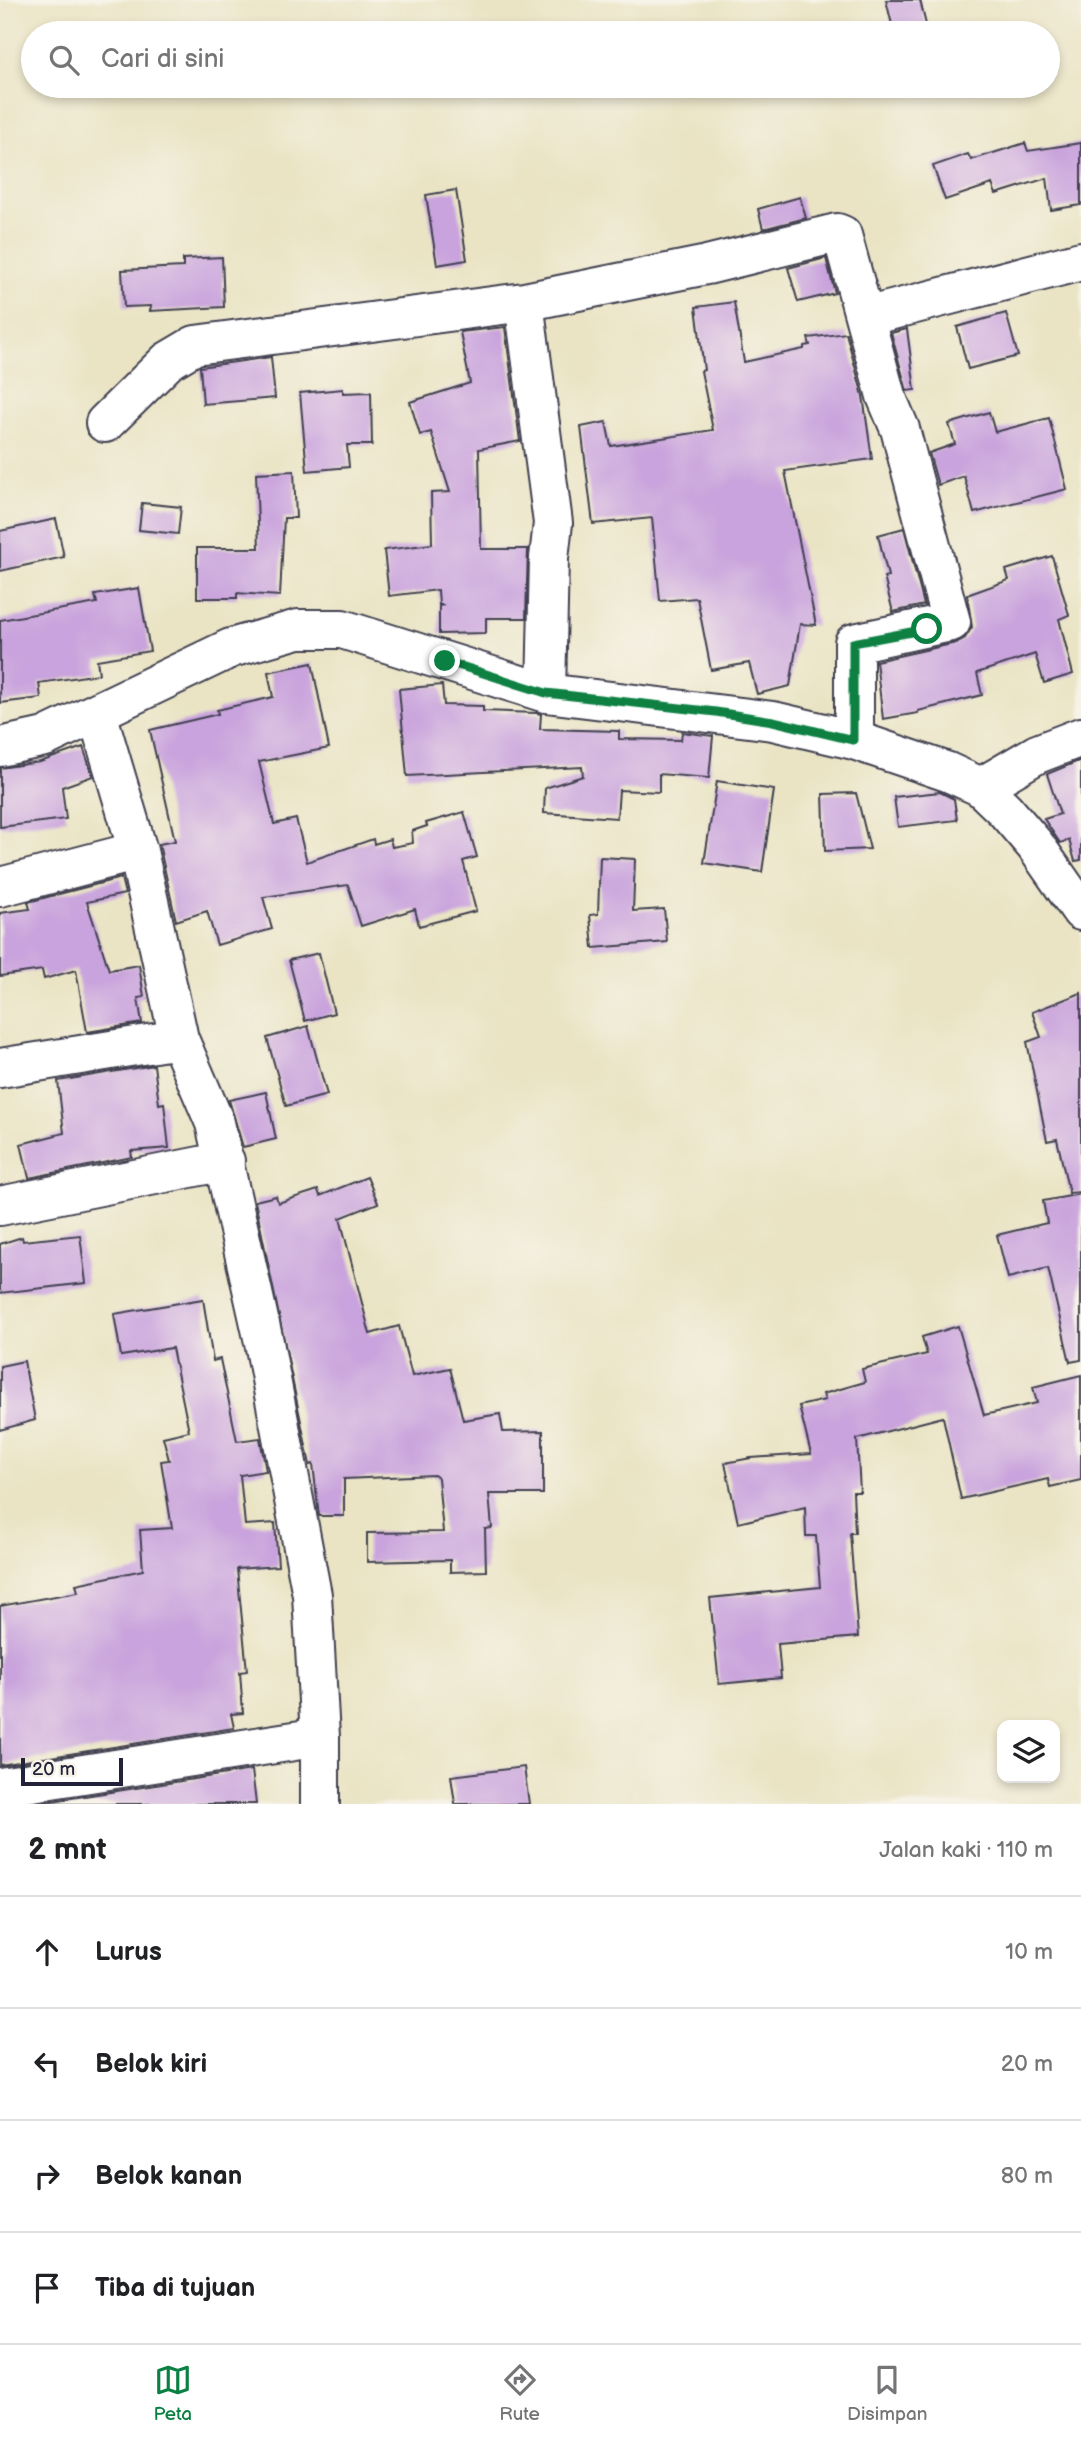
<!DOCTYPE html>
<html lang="id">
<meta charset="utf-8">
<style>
:root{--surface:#fff;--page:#f2f2f2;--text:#202124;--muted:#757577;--line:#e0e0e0;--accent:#0b8043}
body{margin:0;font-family:"Balsamiq Sans",sans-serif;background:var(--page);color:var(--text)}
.controls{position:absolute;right:21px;bottom:21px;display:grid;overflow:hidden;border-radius:14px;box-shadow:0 4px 10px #0003}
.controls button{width:63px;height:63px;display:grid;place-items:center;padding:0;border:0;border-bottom:2px solid var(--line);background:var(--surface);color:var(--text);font:35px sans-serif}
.scale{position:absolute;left:21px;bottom:18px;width:102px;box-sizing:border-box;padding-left:7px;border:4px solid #22223b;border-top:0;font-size:19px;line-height:24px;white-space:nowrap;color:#22223b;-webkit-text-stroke:5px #f7f3e8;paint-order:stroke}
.stop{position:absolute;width:21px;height:21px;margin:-16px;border:5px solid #0b8043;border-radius:50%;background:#fff}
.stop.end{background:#0b8043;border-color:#fff;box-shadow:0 2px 7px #0008}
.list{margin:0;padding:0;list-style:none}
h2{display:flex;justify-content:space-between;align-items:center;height:91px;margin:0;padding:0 28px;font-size:30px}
h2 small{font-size:23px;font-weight:400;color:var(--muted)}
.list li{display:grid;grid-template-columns:46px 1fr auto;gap:21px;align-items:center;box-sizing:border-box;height:112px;padding:0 28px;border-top:2px solid var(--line)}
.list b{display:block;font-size:26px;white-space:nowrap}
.list em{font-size:23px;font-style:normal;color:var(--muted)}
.icon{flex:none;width:38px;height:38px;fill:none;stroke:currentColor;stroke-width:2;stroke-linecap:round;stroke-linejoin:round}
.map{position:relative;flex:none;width:1081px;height:1804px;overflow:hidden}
.search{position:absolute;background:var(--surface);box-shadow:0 4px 10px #0003;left:21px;right:21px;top:21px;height:77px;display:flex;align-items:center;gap:18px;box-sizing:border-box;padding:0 24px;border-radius:38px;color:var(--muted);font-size:26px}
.sheet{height:539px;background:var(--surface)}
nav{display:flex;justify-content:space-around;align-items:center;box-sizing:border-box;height:98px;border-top:2px solid var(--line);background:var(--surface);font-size:19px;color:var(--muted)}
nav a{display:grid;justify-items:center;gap:4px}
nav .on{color:var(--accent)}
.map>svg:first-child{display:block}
.building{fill:#c9a3dd}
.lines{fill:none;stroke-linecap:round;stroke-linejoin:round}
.minor-casing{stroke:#403f50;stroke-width:42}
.minor{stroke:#fff;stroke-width:38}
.route{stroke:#0b8043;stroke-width:9}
</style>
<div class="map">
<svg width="1081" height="1804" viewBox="0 0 1081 1804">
<rect width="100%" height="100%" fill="#f7f3e8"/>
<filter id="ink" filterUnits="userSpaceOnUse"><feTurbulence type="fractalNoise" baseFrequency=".0143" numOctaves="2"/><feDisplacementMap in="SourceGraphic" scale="14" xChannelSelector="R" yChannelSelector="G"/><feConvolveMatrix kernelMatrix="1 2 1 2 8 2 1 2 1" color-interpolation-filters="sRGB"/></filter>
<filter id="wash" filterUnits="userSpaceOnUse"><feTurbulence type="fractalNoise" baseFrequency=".00686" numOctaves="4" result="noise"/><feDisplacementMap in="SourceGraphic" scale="28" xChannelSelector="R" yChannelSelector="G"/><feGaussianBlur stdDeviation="1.57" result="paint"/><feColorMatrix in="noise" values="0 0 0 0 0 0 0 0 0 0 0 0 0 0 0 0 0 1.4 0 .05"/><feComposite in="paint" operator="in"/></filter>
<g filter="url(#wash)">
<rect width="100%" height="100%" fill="#eae4c5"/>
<g id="blocks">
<path class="building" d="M886 0H920L928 33H894Z
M1025 143 1028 151 1081 143V205L1051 210 1047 178 996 194 992 184 945 200 933 166 968 154 971 160Z
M456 190 467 260 437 265 426 195Z
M800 197 806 218 763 229 758 209Z
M222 257 224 307 150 311 151 306 124 307 122 270 183 267V259Z
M826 258 835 293 798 302 788 268Z
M734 302 744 362 804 349V346L810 345 808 338 846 333 863 396 872 459 785 471 816 625 800 624 790 686 757 694 749 663 711 670 697 598 660 601 652 518 593 524 581 427 606 422 611 446 713 430 701 371 704 370 696 307Z
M1006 313 1018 356 968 369 957 327Z
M505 327 520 441 479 449 481 549H528L526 618H486V633L439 634V606L444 605H439L438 590 389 596 384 550 432 544 431 493 450 492 431 432 420 435 410 402 470 383 460 332Z
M907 329 915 390 907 391 891 333Z
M271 357 275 398 203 404 200 367Z
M343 389V393L371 392 372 445H347L349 467 307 471 300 393Z
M989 412 995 432 1049 418 1067 489 974 513 964 476 938 485 929 453 955 444 949 424Z
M294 471 296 518H284L280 596 237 593V598H197V548H259L256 473Z
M142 503 181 507 178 534 139 530Z
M56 519 64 557 0 571V531Z
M904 528 924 605 893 612 884 577 888 576 878 535Z
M1052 556 1069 615 1059 619 1073 674 1044 683 1035 654 977 673 982 695 918 711V713L883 719 876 661 956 643 965 638 972 627 967 595 1009 580 1006 570Z
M139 588 150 651 97 660 99 674 39 683 41 698 0 703V620L97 603 95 595Z
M312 663 329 748 259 762 274 824 296 819 307 862 373 839 374 844 390 839 392 847 413 843 412 831 427 826 426 823 464 812 477 857 463 861 476 911 419 926 415 909 361 926 348 885 263 897 272 929 217 945 207 911 176 921 159 844 175 841 150 730 218 714 217 710 273 697 268 672Z
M442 685 444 705 483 706V711L537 713 541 714 540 729 619 731V739L681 740 682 732 713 736 709 778 659 774V792L619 790 617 818 544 813 545 788 583 776 582 767 407 776 399 689Z
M83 747 93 776 62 787 66 819 0 827V768L40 762Z
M1081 760V860L1075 861 1069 840 1060 843 1044 819 1060 814 1047 774Z
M717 781 774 790 762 872 704 863Z
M940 792 954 799 957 820 898 827 894 797Z
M856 793 870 849 825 851 823 794Z
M600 857 635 859 633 911 664 909 667 942 593 948 590 915 598 914Z
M121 878 125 894 87 902 109 970 139 965 144 997 138 998 142 1023 87 1032 76 970 44 979 42 970 0 976V913L30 909 28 902Z
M319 953 334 1013 305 1021 289 960Z
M1081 993V1192L1069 1193 1057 1139 1047 1141 1027 1042 1041 1037 1032 1012Z
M308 1026 327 1095 286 1106 267 1038Z
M154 1065 159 1104 164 1103 169 1148 131 1151 132 1157 29 1178 21 1144 64 1133 58 1081Z
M266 1092 276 1139 243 1147 229 1100Z
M367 1177 378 1203 340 1218 370 1334 399 1326 412 1376 450 1368 463 1420 500 1414 503 1432 543 1431V1494H489L492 1528 485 1529 486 1571 450 1572V1560L367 1562V1533L443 1532 438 1478 434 1475 344 1479V1516H319L313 1464 310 1465 255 1201 276 1196 278 1203 318 1190 320 1196Z
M1081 1194V1360L1070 1362 1048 1268 1008 1278 997 1235 1047 1223 1043 1201Z
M80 1235 86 1283 0 1293V1244L22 1237 23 1241Z
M203 1299 213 1361 220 1359 237 1441 260 1438 266 1471 240 1475 245 1525 275 1523 278 1566 237 1569 247 1671 240 1672 243 1713 231 1714 234 1728 0 1765V1606L78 1592 76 1584 143 1570 140 1530 172 1528 161 1461 169 1460 163 1437 189 1431 172 1348 121 1356 114 1314Z
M958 1326 984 1415 1037 1403 1033 1387 1081 1375V1480L1050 1487 1048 1479 961 1499 943 1417 857 1439 860 1492H853L855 1533H850L858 1637 778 1644 781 1678 719 1684 710 1598 820 1587 816 1536H806L805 1507 738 1523 725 1463 751 1458 811 1454 799 1406 825 1400 823 1394 865 1382 862 1369 927 1354 922 1337Z
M24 1361 35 1420 0 1430V1366Z
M524 1767 529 1804H455L451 1776Z
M252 1770 256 1804H33Z"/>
</g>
</g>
<g filter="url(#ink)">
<use href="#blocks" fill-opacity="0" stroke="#403f50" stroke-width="2"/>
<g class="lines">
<g class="minor-casing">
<path id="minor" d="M524 302 553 523 549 558 546 693
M865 317 1081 261
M105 423 168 361 195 345 524 302 707 265 837 233 842 235 886 396 900 429 951 622 854 643V740
M97 713 138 851 179 1039 215 1123 264 1342 312 1595 320 1737V1804
M0 747 45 737 231 648 298 629H342L546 693 773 721 854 740 948 772 981 787 1005 810 1035 845 1081 911
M981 787 1037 754 1081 737
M0 887 138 851
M0 1068 179 1039
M0 1206 225 1161
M0 1787 320 1737"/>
</g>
<use href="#minor" class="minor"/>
</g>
</g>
<g class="lines" filter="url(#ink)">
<path class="route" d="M445 661 546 693 716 712 773 721 853 740V643L927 629"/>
</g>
</svg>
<div class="controls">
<button><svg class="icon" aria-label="layers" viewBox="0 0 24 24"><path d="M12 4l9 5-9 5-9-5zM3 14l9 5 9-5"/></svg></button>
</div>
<div class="scale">20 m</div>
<div class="stop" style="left:927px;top:629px"></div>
<div class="stop end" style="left:445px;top:661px"></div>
<div class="search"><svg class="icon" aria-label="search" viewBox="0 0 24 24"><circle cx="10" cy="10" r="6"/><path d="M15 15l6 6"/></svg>Cari di sini</div>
</div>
<section class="sheet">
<h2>2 mnt<small>Jalan kaki · 110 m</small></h2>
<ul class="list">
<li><svg class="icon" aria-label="ahead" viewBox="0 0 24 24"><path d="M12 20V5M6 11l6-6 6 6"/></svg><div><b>Lurus</b></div><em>10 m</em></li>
<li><svg class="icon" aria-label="left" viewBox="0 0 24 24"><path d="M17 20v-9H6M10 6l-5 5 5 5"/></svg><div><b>Belok kiri</b></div><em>20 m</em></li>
<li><svg class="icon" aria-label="right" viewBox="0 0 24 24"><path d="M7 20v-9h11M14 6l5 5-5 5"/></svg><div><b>Belok kanan</b></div><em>80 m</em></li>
<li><svg class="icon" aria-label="arrive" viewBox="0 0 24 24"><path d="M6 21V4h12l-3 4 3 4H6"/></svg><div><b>Tiba di tujuan</b></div></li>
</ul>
</section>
<nav>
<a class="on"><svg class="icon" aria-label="map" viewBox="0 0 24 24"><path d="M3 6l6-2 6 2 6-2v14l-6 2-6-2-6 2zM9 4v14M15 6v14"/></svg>Peta</a>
<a><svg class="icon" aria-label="directions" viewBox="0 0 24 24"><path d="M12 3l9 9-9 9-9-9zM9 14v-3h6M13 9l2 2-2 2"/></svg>Rute</a>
<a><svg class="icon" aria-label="saved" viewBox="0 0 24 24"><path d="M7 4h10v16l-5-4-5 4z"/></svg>Disimpan</a>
</nav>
